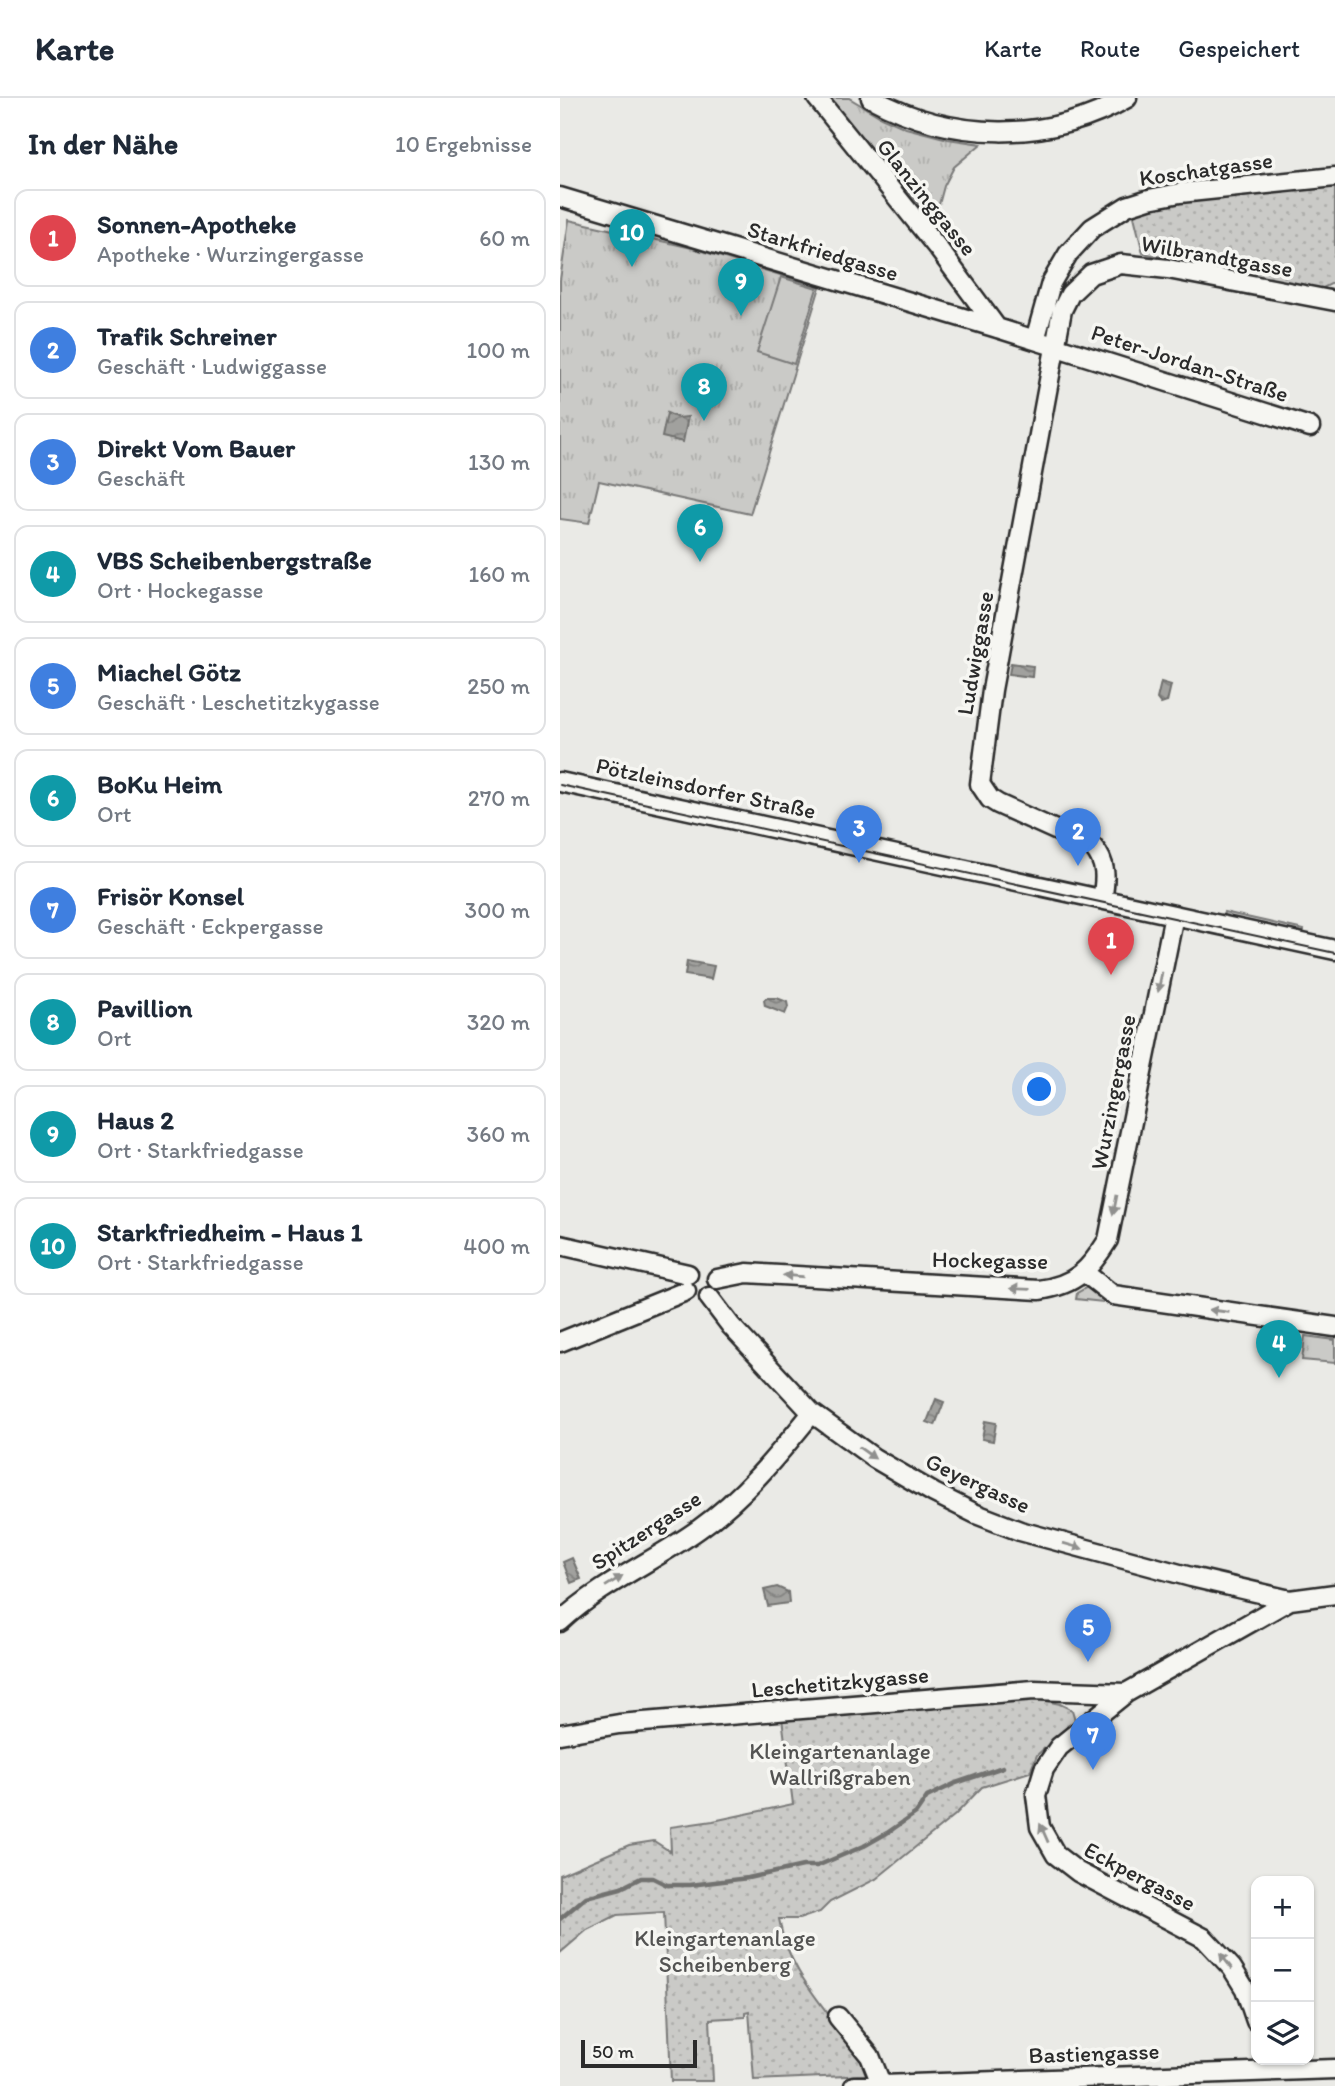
<!DOCTYPE html>
<html lang="de">
<meta charset="utf-8">
<style>
:root{--surface:#fff;--page:#f2f2f3;--text:#1f2937;--muted:#747a83;--line:#e0e1e3;--accent:#ea580c}
body{margin:0;font-family:Itim,sans-serif;background:var(--page);color:var(--text)}
.controls{position:absolute;right:21px;bottom:21px;display:grid;overflow:hidden;border-radius:14px;box-shadow:0 2px 5px #0004}
.controls button{width:63px;height:63px;display:grid;place-items:center;padding:0;border:0;border-bottom:2px solid var(--line);background:var(--surface);color:var(--text);font:35px sans-serif}
.scale{position:absolute;left:21px;bottom:18px;width:116px;box-sizing:border-box;padding-left:7px;border:4px solid #2b2b2b;border-top:0;font-size:19px;line-height:24px;white-space:nowrap;color:#2b2b2b;-webkit-text-stroke:5px #f6f6f2;paint-order:stroke}
.you{position:absolute;left:480px;top:992px;width:24px;height:24px;margin:-18px;border:5px solid #fff;border-radius:50%;background:#1a73e8;box-shadow:0 0 0 10px #1a73e833}
.badge{display:grid;place-items:center;width:46px;height:46px;border-radius:50%;background:var(--accent);color:#fff;font-size:23px;font-weight:700}
.pin{position:absolute;translate:-50% -58px;filter:drop-shadow(0 2px 4px #0008)}
.pin::after{content:'';position:absolute;top:37px;width:24px;height:21px;background:inherit;clip-path:polygon(0 0,100% 0,50% 100%)}
.list{margin:0;padding:0;list-style:none}
h2{display:flex;justify-content:space-between;align-items:center;height:91px;margin:0;padding:0 28px;font-size:30px}
h2 small{font-size:23px;font-weight:400;color:var(--muted)}
.list li{display:grid;grid-template-columns:46px 1fr auto;gap:21px;align-items:center;box-sizing:border-box;height:98px;margin:0 14px 14px;padding:0 14px;border:2px solid var(--line);border-radius:14px}
.list b{display:block;font-size:26px;white-space:nowrap}
.list p{margin:0;font-size:23px;white-space:nowrap;color:var(--muted)}
.list em{font-size:23px;font-style:normal;color:var(--muted)}
.icon{flex:none;width:38px;height:38px;fill:none;stroke:currentColor;stroke-width:2;stroke-linecap:round;stroke-linejoin:round}
.map{position:relative;flex:none;width:775px;height:1988px;overflow:hidden}
header{display:flex;align-items:center;gap:42px;box-sizing:border-box;height:98px;padding:0 35px;background:var(--surface);border-bottom:2px solid var(--line)}
header strong{font-size:33px}
nav{display:flex;gap:38px;margin-inline-start:auto;font-size:24px}
main{display:flex}
aside{flex:1;background:var(--surface)}
.map>svg:first-child{display:block}
.grass{fill:url(#grass-tufts);stroke:#7a7a79;stroke-width:2}
.garden{fill:url(#garden-dots);stroke:#7a7a79;stroke-width:2}
.pitch{fill:#cacac7;stroke:#7a7a79;stroke-width:2}
.water{fill:url(#water-waves);stroke:#727270;stroke-width:2}
.lines{fill:none;stroke-linecap:round;stroke-linejoin:round}
.stream{stroke:#727270;stroke-width:4.5}
.minor-casing{stroke:#2b2b2b;stroke-width:23}
.minor{stroke:#f6f6f2;stroke-width:18}
.tram{stroke:#2b2b2b;stroke-width:2}
.oneway{fill:#90908e}
.labels{text-anchor:middle;stroke-width:7;stroke-linejoin:round;paint-order:stroke}
.street-label{font-size:23px;fill:#2b2b2b;stroke:#f6f6f2}
.park-label{font-size:23px;fill:#535352;stroke:#f6f6f2}
</style>
<header>
<strong>Karte</strong>
<nav><a>Karte</a><a>Route</a><a>Gespeichert</a></nav>
</header>
<main>
<aside>
<h2>In der Nähe<small>10 Ergebnisse</small></h2>
<ul class="list">
<li><span class="badge" style="background:#e0444e">1</span><div><b>Sonnen-Apotheke</b><p>Apotheke · Wurzingergasse</p></div><em>60 m</em></li>
<li><span class="badge" style="background:#3f7fe0">2</span><div><b>Trafik Schreiner</b><p>Geschäft · Ludwiggasse</p></div><em>100 m</em></li>
<li><span class="badge" style="background:#3f7fe0">3</span><div><b>Direkt Vom Bauer</b><p>Geschäft</p></div><em>130 m</em></li>
<li><span class="badge" style="background:#0f9aa8">4</span><div><b>VBS Scheibenbergstraße</b><p>Ort · Hockegasse</p></div><em>160 m</em></li>
<li><span class="badge" style="background:#3f7fe0">5</span><div><b>Miachel Götz</b><p>Geschäft · Leschetitzkygasse</p></div><em>250 m</em></li>
<li><span class="badge" style="background:#0f9aa8">6</span><div><b>BoKu Heim</b><p>Ort</p></div><em>270 m</em></li>
<li><span class="badge" style="background:#3f7fe0">7</span><div><b>Frisör Konsel</b><p>Geschäft · Eckpergasse</p></div><em>300 m</em></li>
<li><span class="badge" style="background:#0f9aa8">8</span><div><b>Pavillion</b><p>Ort</p></div><em>320 m</em></li>
<li><span class="badge" style="background:#0f9aa8">9</span><div><b>Haus 2</b><p>Ort · Starkfriedgasse</p></div><em>360 m</em></li>
<li><span class="badge" style="background:#0f9aa8">10</span><div><b>Starkfriedheim - Haus 1</b><p>Ort · Starkfriedgasse</p></div><em>400 m</em></li>
</ul>
</aside>
<div class="map">
<svg width="775" height="1988" viewBox="0 0 775 1988">
<defs>
<pattern id="grass-tufts" width="24" height="20" patternUnits="userSpaceOnUse" patternTransform="scale(1.75)"><rect width="24" height="20" fill="#cacac7"/><path d="M3 7l-1-3M5 7V3M7 7l1-3M15 17l-1-3M17 17v-4M19 17l1-3" fill="none" stroke="#aeaeab"/></pattern>
<pattern id="garden-dots" width="8" height="8" patternUnits="userSpaceOnUse" patternTransform="scale(1.75)"><rect width="8" height="8" fill="#cacac7"/><path d="M2 2h.1M6 6h.1" fill="none" stroke="#aeaeab" stroke-width="1.8" stroke-linecap="round"/></pattern>
<pattern id="water-waves" width="16" height="10" patternUnits="userSpaceOnUse" patternTransform="scale(1.75)"><rect width="16" height="10" fill="#a1a19e"/><path d="M0 5q4-4 8 0t8 0" fill="none" stroke="#838381"/></pattern>
</defs>
<rect width="100%" height="100%" fill="#eaeae6"/>
<filter id="ink" filterUnits="userSpaceOnUse"><feTurbulence type="fractalNoise" baseFrequency=".0143" numOctaves="2"/><feDisplacementMap in="SourceGraphic" scale="14" xChannelSelector="R" yChannelSelector="G"/><feConvolveMatrix kernelMatrix="1 2 1 2 8 2 1 2 1" color-interpolation-filters="sRGB"/></filter>
<g filter="url(#ink)">
<path class="grass" d="M268 0H289L321 19 346 30 388 41 421 46 394 69 384 88 374 125Z
M9 122 132 150 260 189 190 416 39 383 29 425 0 421V182Z
M664 814 744 832 743 836 663 819Z
M531 1187 545 1201 543 1204 516 1201 517 1195Z
M745 1238 775 1242V1265L742 1262Z"/>
<path class="garden" d="M775 83V184L755 194 583 155 572 110Z
M471 1600 500 1606 512 1612 515 1622 477 1657 470 1674 422 1689 395 1717 316 1781 270 1804 260 1814 239 1821H219C230 1885 281 1921 309 1977L194 1982 189 1913 185 1914V1919L150 1921 153 1983H111L104 1814 57 1817 27 1832 0 1855V1777L69 1747 94 1743 111 1754 110 1729 153 1723 233 1706 222 1620Z"/>
<path class="pitch" d="M221 179 257 190 234 266 197 254Z"/>
<path class="water" d="M107 315 118 320 128 319 123 344 102 339Z
M451 565 473 568 472 579 449 576Z
M601 584 611 587 607 604 601 606 597 601Z
M127 863 154 868 151 881 125 877Z
M207 900H217L227 904 228 909 225 916 205 908 204 902Z
M376 1301 384 1304 375 1327 367 1324Z
M425 1323 436 1325 433 1343 422 1341Z
M12 1460 21 1481 11 1485 3 1464Z
M217 1489 228 1494 229 1505 208 1508 204 1492Z"/>
<g class="lines">
<path class="stream" d="M0 1821 26 1799 61 1790 81 1780H93L107 1787H130L188 1780 243 1768H257L304 1748 327 1735 356 1715 367 1699 396 1685 443 1669"/>
<g class="minor-casing">
<path id="minor" d="M257 0 377 149 437 230
M311 0C390 43 488 46 567 0
M0 99 437 230 750 329
M475 242 491 185 508 156 532 130 567 108 589 101 620 95 775 79
M0 684 775 852
M542 801C546 781 547 765 533 749L438 706 430 701 420 686 432 592 502 212 510 196 531 176 561 166 608 171 775 203
M0 1147 128 1176
M525 1175 553 1197 775 1229
M157 1181 187 1175 479 1192C516 1187 530 1171 548 1142L614 817
M149 1199 171 1228 252 1315 314 1360 374 1395 416 1416 460 1433 631 1479 730 1502
M0 1244 126 1193
M0 1524C42 1485 93 1464 139 1431 183 1400 218 1357 252 1315
M0 1636 59 1626 474 1592 566 1595
M278 1919 310 1958 322 1988
M696 1923 685 1891 672 1870 644 1840 518 1774 496 1757 480 1729 476 1697 484 1671 499 1649 566 1595 730 1502 775 1496
M294 1988 775 1971"/>
</g>
<use href="#minor" class="minor"/>
<path class="tram" d="M0 687 775 855"/>
</g>
<defs><path id="oneway-solid" d="M-6-.8H1V-3.2L6.5 0L1 3.2V.8H-6Z" transform="scale(1.75)"/></defs>
<g class="oneway">
<use href="#oneway-solid" transform="translate(600 884) rotate(101)"/>
<use href="#oneway-solid" transform="translate(555 1107) rotate(101)"/>
<use href="#oneway-solid" transform="translate(233 1178) rotate(-176)"/>
<use href="#oneway-solid" transform="translate(460 1191) rotate(-178)"/>
<use href="#oneway-solid" transform="translate(659 1213) rotate(-172)"/>
<use href="#oneway-solid" transform="translate(307 1355) rotate(35)"/>
<use href="#oneway-solid" transform="translate(513 1448) rotate(16)"/>
<use href="#oneway-solid" transform="translate(54 1483) rotate(-32)"/>
<use href="#oneway-solid" transform="translate(484 1735) rotate(-114)"/>
<use href="#oneway-solid" transform="translate(666 1863) rotate(-128)"/>
</g>
</g>
<g class="labels">
<g class="street-label">
<text transform="translate(646 71) rotate(-8)" y="8">Koschatgasse</text>
<text transform="translate(367 99) rotate(51)" y="8">Glanzinggasse</text>
<text transform="translate(263 153) rotate(17)" y="8">Starkfriedgasse</text>
<text transform="translate(657 158) rotate(10)" y="8">Wilbrandtgasse</text>
<text transform="translate(630 265) rotate(18)" y="8">Peter-Jordan-Straße</text>
<text transform="translate(415 555) rotate(-80)" y="8">Ludwiggasse</text>
<text transform="translate(146 690) rotate(12)" y="8">Pötzleinsdorfer Straße</text>
<text transform="translate(553 994) rotate(-79)" y="8">Wurzingergasse</text>
<text transform="translate(430 1162) rotate(1)" y="8">Hockegasse</text>
<text transform="translate(418 1385) rotate(25)" y="8">Geyergasse</text>
<text transform="translate(86 1432) rotate(-33)" y="8">Spitzergasse</text>
<text transform="translate(280 1584) rotate(-5)" y="8">Leschetitzkygasse</text>
<text transform="translate(580 1778) rotate(28)" y="8">Eckpergasse</text>
<text transform="translate(534 1955) rotate(-2)" y="8">Bastiengasse</text>
</g>
<g class="park-label">
<text x="280" y="1661">Kleingartenanlage<tspan x="280" dy="26">Wallrißgraben</tspan></text>
<text x="165" y="1848">Kleingartenanlage<tspan x="165" dy="26">Scheibenberg</tspan></text>
</g>
</g>
</svg>
<div class="controls">
<button>+</button>
<button>−</button>
<button><svg class="icon" aria-label="layers" viewBox="0 0 24 24"><path d="M12 4l9 5-9 5-9-5zM3 14l9 5 9-5"/></svg></button>
</div>
<div class="scale">50 m</div>
<div class="you"></div>
<div class="pin badge" style="left:551px;top:877px;background:#e0444e">1</div>
<div class="pin badge" style="left:518px;top:768px;background:#3f7fe0">2</div>
<div class="pin badge" style="left:299px;top:765px;background:#3f7fe0">3</div>
<div class="pin badge" style="left:719px;top:1280px;background:#0f9aa8">4</div>
<div class="pin badge" style="left:528px;top:1564px;background:#3f7fe0">5</div>
<div class="pin badge" style="left:140px;top:464px;background:#0f9aa8">6</div>
<div class="pin badge" style="left:533px;top:1672px;background:#3f7fe0">7</div>
<div class="pin badge" style="left:144px;top:323px;background:#0f9aa8">8</div>
<div class="pin badge" style="left:181px;top:218px;background:#0f9aa8">9</div>
<div class="pin badge" style="left:72px;top:169px;background:#0f9aa8">10</div>
</div>
</main>
